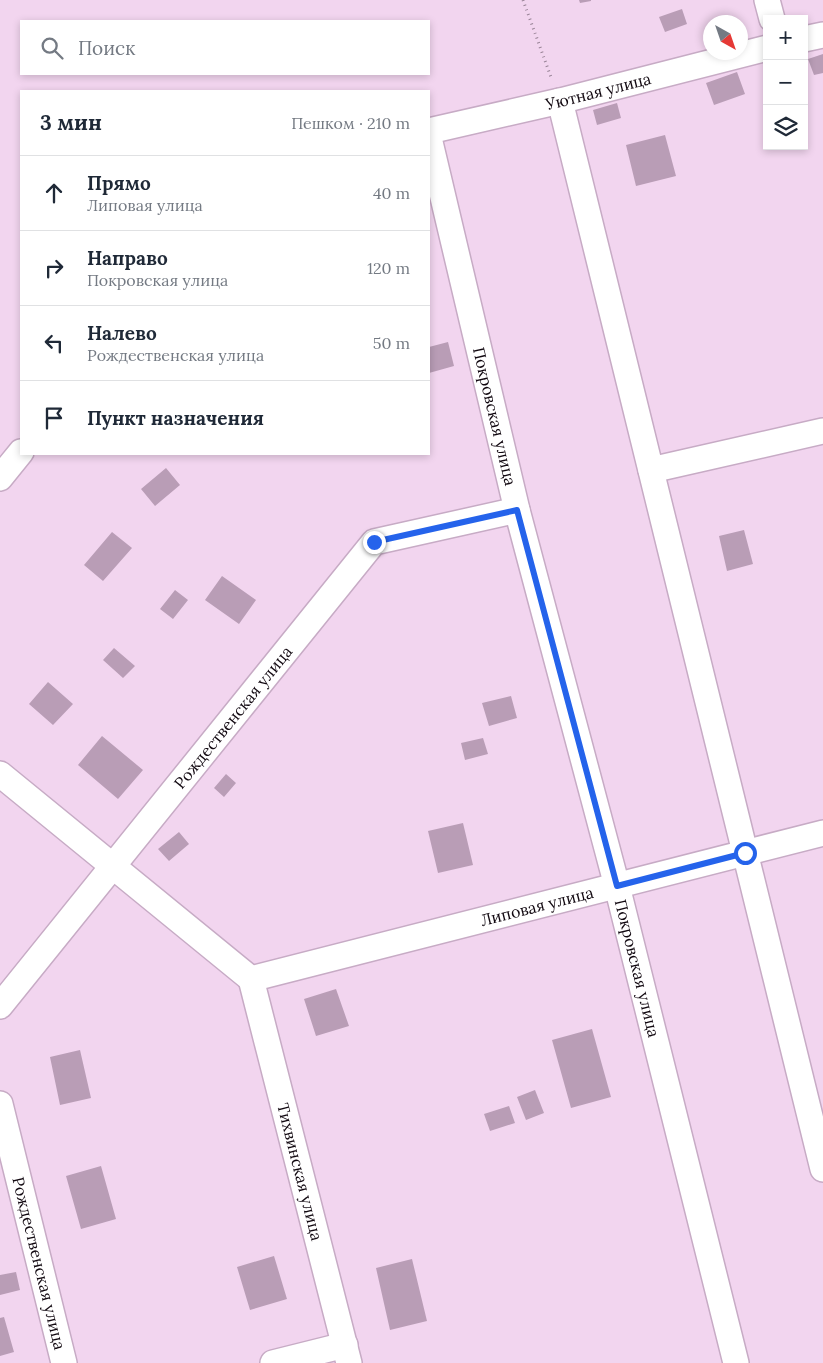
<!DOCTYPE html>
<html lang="ru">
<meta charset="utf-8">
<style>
:root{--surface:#fff;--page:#f2f2f3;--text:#1f2937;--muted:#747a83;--line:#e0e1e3}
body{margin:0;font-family:Lora,serif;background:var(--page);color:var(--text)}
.controls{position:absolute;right:15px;top:15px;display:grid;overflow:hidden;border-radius:0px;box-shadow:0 2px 8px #0003}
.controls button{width:45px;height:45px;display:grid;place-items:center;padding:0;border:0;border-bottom:1px solid var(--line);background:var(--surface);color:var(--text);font:25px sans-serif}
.compass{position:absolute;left:703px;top:15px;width:45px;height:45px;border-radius:50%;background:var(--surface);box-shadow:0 2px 8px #0003;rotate:140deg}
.stop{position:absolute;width:15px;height:15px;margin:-11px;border:4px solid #2563eb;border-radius:50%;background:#fff}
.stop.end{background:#2563eb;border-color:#fff;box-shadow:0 1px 5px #0008}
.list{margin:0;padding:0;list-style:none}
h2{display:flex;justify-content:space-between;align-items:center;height:65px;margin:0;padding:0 20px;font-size:21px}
h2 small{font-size:16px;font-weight:400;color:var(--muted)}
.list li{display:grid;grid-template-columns:32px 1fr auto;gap:15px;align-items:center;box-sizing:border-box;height:75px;padding:0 20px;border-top:1px solid var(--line)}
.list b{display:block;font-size:19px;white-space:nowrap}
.list p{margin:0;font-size:16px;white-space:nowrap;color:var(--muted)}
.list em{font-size:16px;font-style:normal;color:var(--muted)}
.icon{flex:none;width:28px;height:28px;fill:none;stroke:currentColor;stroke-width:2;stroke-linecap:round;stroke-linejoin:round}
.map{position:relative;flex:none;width:823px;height:1363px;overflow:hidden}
.search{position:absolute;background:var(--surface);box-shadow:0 2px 8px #0003;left:20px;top:20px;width:410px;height:55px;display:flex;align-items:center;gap:12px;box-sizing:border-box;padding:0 18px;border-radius:0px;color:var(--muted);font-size:19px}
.panel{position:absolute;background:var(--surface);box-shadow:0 2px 8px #0003;left:20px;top:90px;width:410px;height:365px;border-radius:0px}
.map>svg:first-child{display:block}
.building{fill:#b99db6}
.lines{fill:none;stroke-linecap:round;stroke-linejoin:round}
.minor-casing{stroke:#c7abc5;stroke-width:28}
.path{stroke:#998497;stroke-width:3;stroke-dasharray:1 4;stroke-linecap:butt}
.minor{stroke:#fff;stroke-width:25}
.route{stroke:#2563eb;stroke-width:6}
.labels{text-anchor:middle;stroke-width:5;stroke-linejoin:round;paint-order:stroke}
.street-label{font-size:16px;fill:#110810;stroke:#fff}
</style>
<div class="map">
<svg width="823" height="1363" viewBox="0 0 823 1363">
<rect width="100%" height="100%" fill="#f2d5ef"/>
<path class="building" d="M579 0H591V1L580 3Z
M682 9 687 24 665 32 659 17Z
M823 54V73L814 75 808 59Z
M737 72 745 94 714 105 706 83Z
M617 103 621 118 597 125 593 110Z
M665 135 676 176 636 186 626 145Z
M448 342 454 366 429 373V347Z
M166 468 180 485 155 506 141 489Z
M744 530 753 564 727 571 719 536Z
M112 532 132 548 103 581 84 565Z
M222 576 256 600 239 624 205 600Z
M175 590 188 600 173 619 160 609Z
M114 648 135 666 123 678 103 660Z
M48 682 73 704 53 725 29 704Z
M511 696 517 718 489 726 482 703Z
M102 736 143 770 118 799 78 765Z
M483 738 488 754 465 760 461 743Z
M226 774 236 783 224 797 214 788Z
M463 823 473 865 438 873 428 831Z
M179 832 189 844 169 861 158 849Z
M336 989 349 1026 316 1036 304 999Z
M592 1029 611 1097 571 1108 552 1040Z
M80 1050 91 1098 60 1105 50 1057Z
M535 1090 544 1113 526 1120 517 1097Z
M509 1106 515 1123 490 1131 484 1114Z
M101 1166 116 1219 81 1229 66 1176Z
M274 1256 287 1299 250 1310 237 1267Z
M412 1259 427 1321 390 1330 376 1268Z
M16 1272 20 1290 0 1295V1275Z
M4 1317 14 1352 0 1356V1318Z"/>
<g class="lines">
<g class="minor-casing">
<g id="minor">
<path d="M767 0 772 19"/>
<path d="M804 39 823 35"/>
<path d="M560 101 823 1169"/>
<path id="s1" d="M429 131 560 101 767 48"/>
<path id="s2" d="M429 138 517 510 617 886 736 1363"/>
<path d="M651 470 823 431"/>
<path d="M0 478 21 452"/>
<path d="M0 774 251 979"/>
<path id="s3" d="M251 979 823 833"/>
<path id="s4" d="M251 979 349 1363"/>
<path id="s5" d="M0 1006 374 542 517 510"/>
<path id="s6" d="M0 1104 64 1363"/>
<path d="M273 1363 345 1345"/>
</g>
</g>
<path class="path" d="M523 0 552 80"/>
<use href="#minor" class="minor"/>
</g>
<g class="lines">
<path class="route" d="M374 542 517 510 617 886 745 853"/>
</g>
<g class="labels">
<g class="street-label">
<text dy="6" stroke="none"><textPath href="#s1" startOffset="174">Уютная улица</textPath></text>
<text dy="6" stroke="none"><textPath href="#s2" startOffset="286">Покровская улица</textPath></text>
<text dy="6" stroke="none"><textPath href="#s5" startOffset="371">Рождественская улица</textPath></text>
<text dy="6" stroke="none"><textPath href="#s3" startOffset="295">Липовая улица</textPath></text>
<text dy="6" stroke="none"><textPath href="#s2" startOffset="856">Покровская улица</textPath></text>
<text dy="6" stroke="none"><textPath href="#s4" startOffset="199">Тихвинская улица</textPath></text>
<text dy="6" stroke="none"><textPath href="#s6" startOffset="164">Рождественская улица</textPath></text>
</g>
</g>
</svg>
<div class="controls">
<button>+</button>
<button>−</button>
<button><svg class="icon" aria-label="layers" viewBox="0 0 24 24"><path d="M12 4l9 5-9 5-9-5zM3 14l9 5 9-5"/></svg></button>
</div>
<svg class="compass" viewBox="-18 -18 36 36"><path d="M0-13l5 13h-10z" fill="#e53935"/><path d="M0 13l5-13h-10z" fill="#747a83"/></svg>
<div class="stop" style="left:745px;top:853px"></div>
<div class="stop end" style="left:374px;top:542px"></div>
<div class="search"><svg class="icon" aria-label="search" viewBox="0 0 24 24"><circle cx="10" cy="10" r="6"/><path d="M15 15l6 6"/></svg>Поиск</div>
<section class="panel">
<h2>3 мин<small>Пешком · 210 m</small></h2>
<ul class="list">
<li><svg class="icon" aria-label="ahead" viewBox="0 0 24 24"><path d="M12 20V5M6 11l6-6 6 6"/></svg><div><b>Прямо</b><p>Липовая улица</p></div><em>40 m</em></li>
<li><svg class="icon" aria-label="right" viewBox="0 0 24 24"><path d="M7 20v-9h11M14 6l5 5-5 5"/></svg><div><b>Направо</b><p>Покровская улица</p></div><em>120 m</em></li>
<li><svg class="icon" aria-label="left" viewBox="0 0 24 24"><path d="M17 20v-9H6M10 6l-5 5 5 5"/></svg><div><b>Налево</b><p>Рождественская улица</p></div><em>50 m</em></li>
<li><svg class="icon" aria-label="arrive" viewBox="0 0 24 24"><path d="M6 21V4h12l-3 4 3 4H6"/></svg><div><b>Пункт назначения</b></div></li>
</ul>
</section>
</div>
